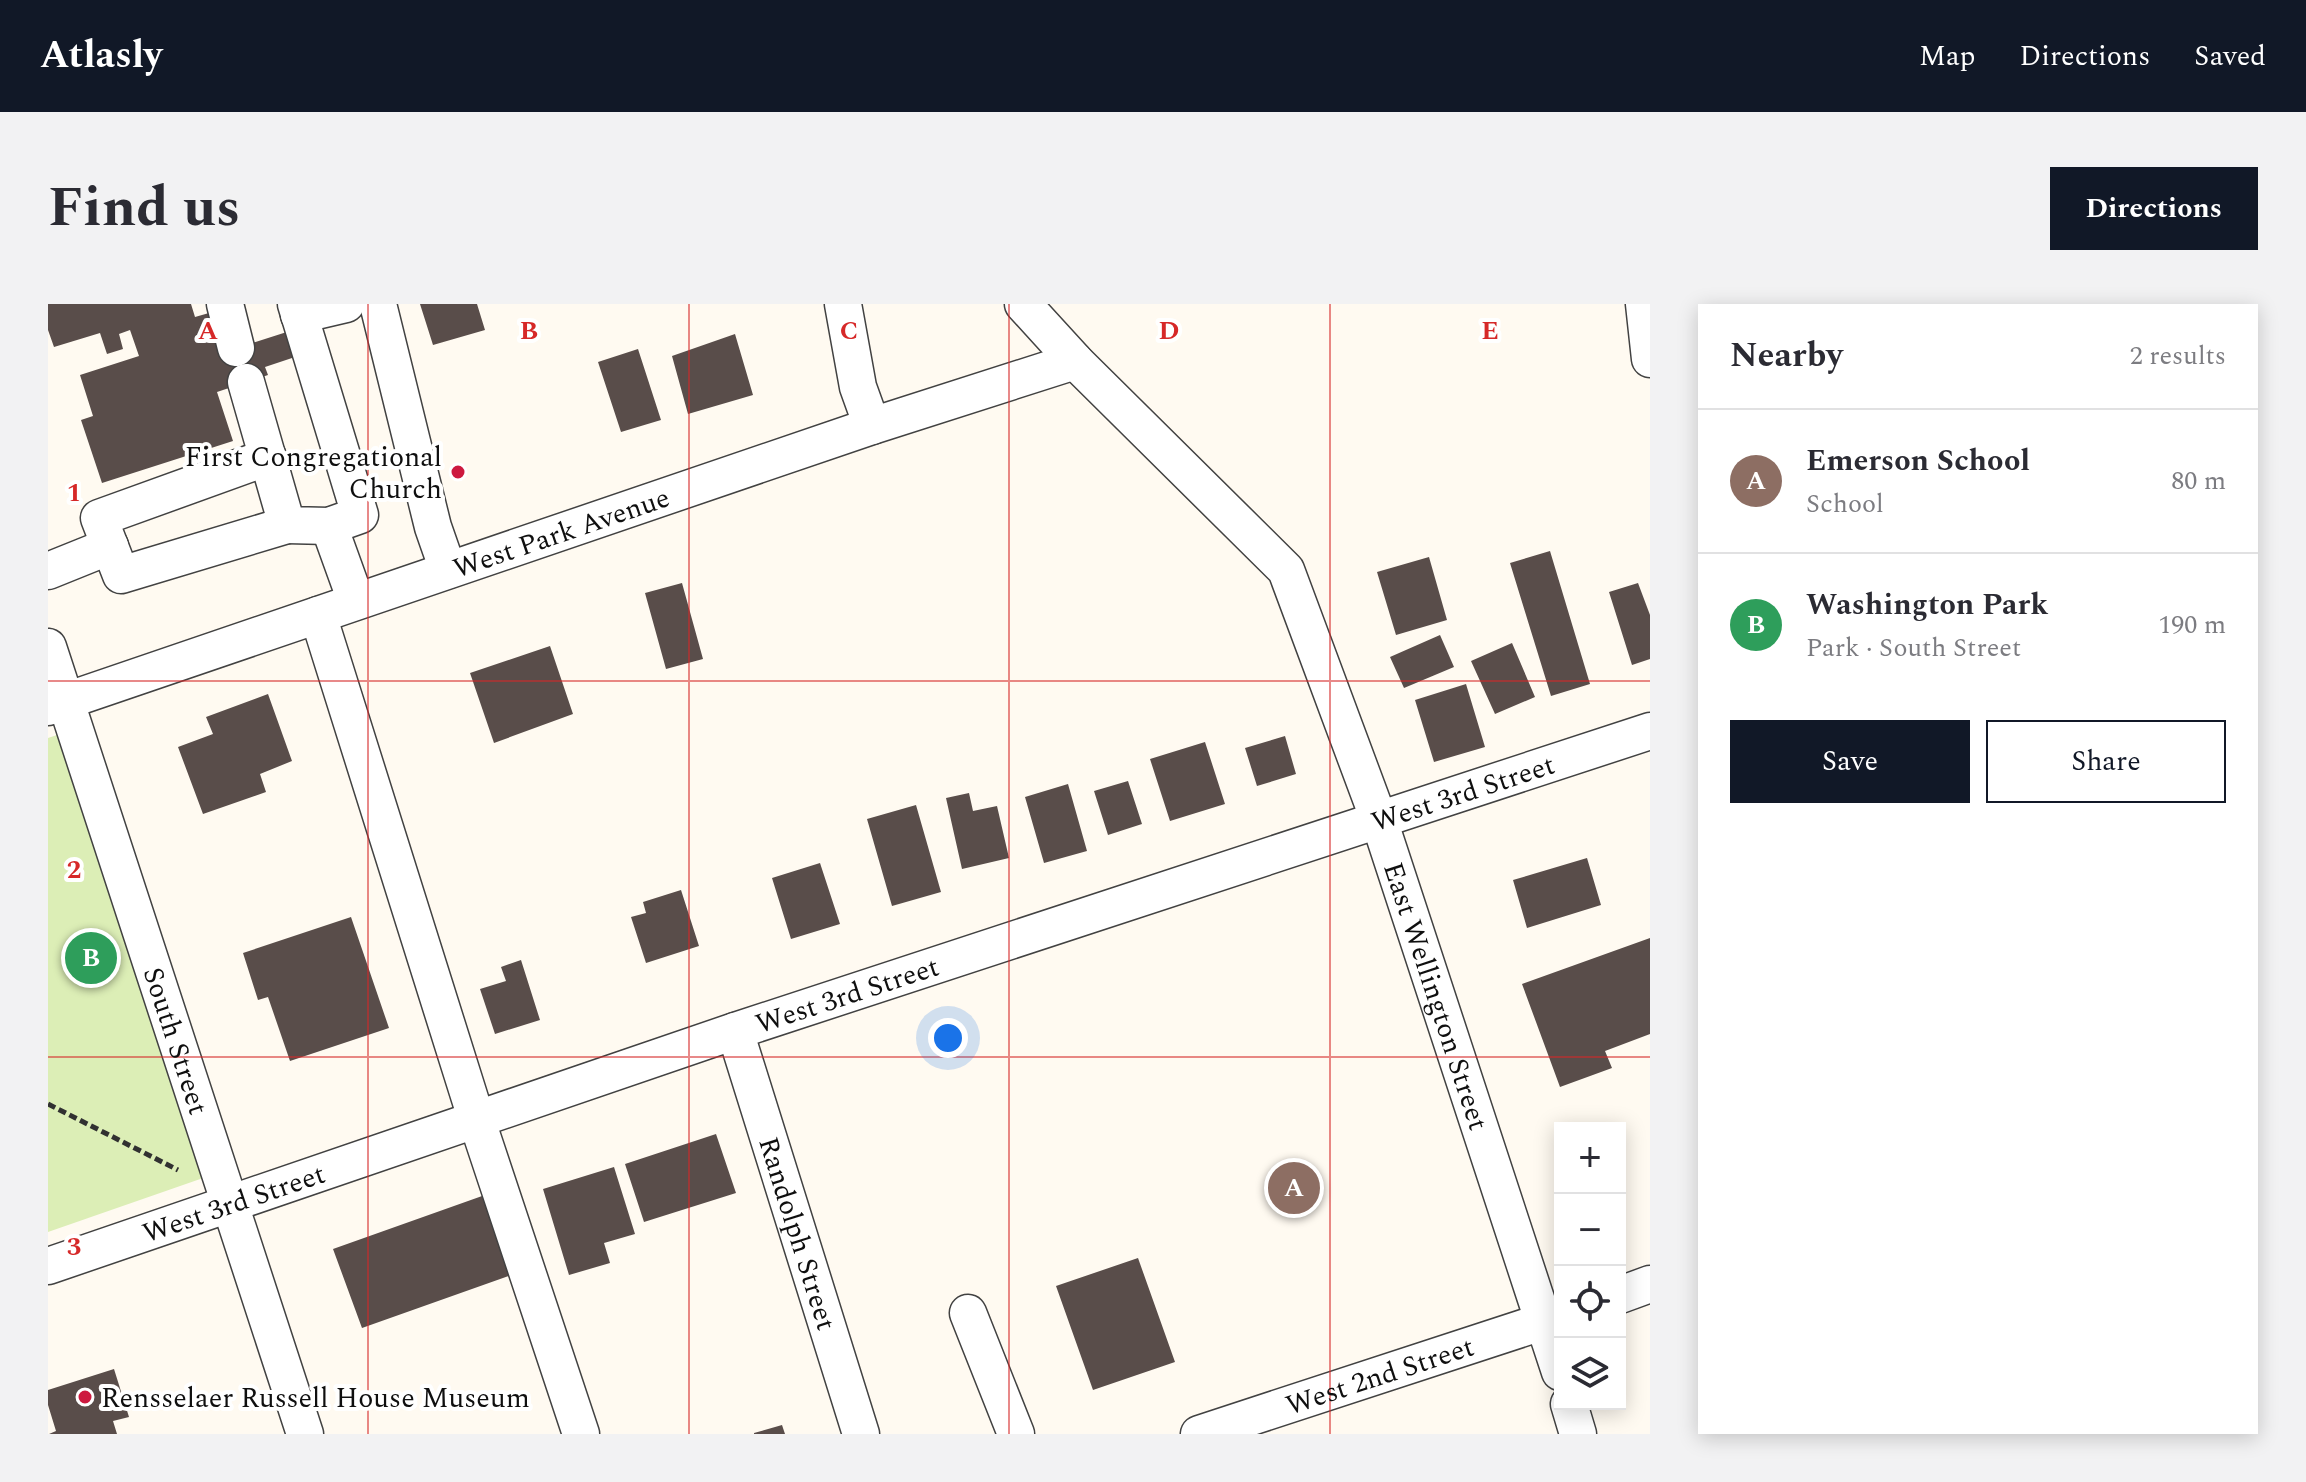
<!DOCTYPE html>
<meta charset="utf-8">
<style>
:root{--surface:#fff;--page:#f2f2f3;--text:#2b2b33;--muted:#7c7c81;--line:#e1e1e2;--accent:#111827}
body{margin:0;font-family:Spectral,serif;background:var(--page);color:var(--text)}
.controls{position:absolute;right:24px;bottom:24px;display:grid;overflow:hidden;border-radius:0px;box-shadow:0 4px 20px #0003}
.controls button{width:72px;height:72px;display:grid;place-items:center;padding:0;border:0;border-bottom:2px solid var(--line);background:var(--surface);color:var(--text);font:40px sans-serif}
.you{position:absolute;left:900px;top:734px;width:28px;height:28px;margin:-20px;border:6px solid #fff;border-radius:50%;background:#1a73e8;box-shadow:0 0 0 12px #1a73e833}
.badge{display:grid;place-items:center;width:52px;height:52px;border-radius:50%;background:var(--accent);color:#fff;font-size:26px;font-weight:700}
.pin{position:absolute;translate:-50% -50%;border:4px solid #fff;box-shadow:0 2px 8px #0006}
.list{margin:0;padding:0;list-style:none}
h2{display:flex;justify-content:space-between;align-items:center;height:104px;margin:0;padding:0 32px;font-size:34px}
h2 small{font-size:26px;font-weight:400;color:var(--muted)}
.list li{display:grid;grid-template-columns:52px 1fr auto;gap:24px;align-items:center;box-sizing:border-box;height:144px;padding:0 32px;border-top:2px solid var(--line)}
.list b{display:block;font-size:30px;white-space:nowrap}
.list p{margin:0;font-size:26px;white-space:nowrap;color:var(--muted)}
.list em{font-size:26px;font-style:normal;color:var(--muted)}
.actions{display:flex;gap:16px;padding:24px 32px}
.actions a{flex:1;padding:18px 0;border:2px solid var(--accent);border-radius:0px;text-align:center;font-size:28px;color:var(--accent)}
.actions .main{background:var(--accent);color:#fff}
.icon{flex:none;width:44px;height:44px;fill:none;stroke:currentColor;stroke-width:2;stroke-linecap:round;stroke-linejoin:round}
.map{position:relative;flex:none;width:1602px;height:1130px;overflow:hidden;border-radius:0px}
header{display:flex;align-items:center;gap:48px;box-sizing:border-box;height:112px;padding:0 40px;background:var(--accent);color:#fff}
header strong{font-size:38px}
nav{display:flex;gap:44px;margin-inline-start:auto;font-size:28px}
.intro{display:flex;align-items:center;justify-content:space-between;box-sizing:border-box;height:192px;padding:0 48px}
h1{margin:0;font-size:56px}
.button{padding:20px 36px;border-radius:0px;background:var(--accent);color:#fff;font-size:28px;font-weight:700}
main{display:flex;gap:48px;padding:0 48px}
aside{flex:1;background:var(--surface);border-radius:0px;box-shadow:0 4px 20px #0003}
.map>svg:first-child{display:block}
.green{fill:#dceeb6}
.building{fill:#594d4a}
.lines{fill:none;stroke-linecap:round;stroke-linejoin:round}
.minor-casing{stroke:#424242;stroke-width:39}
.path{stroke:#313131;stroke-width:5;stroke-dasharray:8 4;stroke-linecap:butt}
.minor{stroke:#fff;stroke-width:36}
.grid{fill:none;stroke:#d62828;stroke-width:2;stroke-opacity:0.55}
.poi-dot{fill:#cd193f;stroke:#fff;stroke-width:3}
.labels{text-anchor:middle;stroke-width:8;stroke-linejoin:round;paint-order:stroke}
.poi-label{font-size:28px;fill:#0f0f0f;stroke:#fff;text-anchor:end}
.street-label{font-size:28px;fill:#0f0f0f;stroke:#fff}
.grid-label{font-size:26px;text-anchor:middle;font-weight:bold;fill:#d62828;stroke:#fff;stroke-width:8;stroke-linejoin:round;paint-order:stroke}
</style>
<header>
<strong>Atlasly</strong>
<nav><a>Map</a><a>Directions</a><a>Saved</a></nav>
</header>
<div class="intro"><h1>Find us</h1><a class="button">Directions</a></div>
<main>
<div class="map">
<svg width="1602" height="1130" viewBox="0 0 1602 1130">
<rect width="100%" height="100%" fill="#fffaf1"/>
<path class="green" d="M12 430 158 873 0 928V434Z"/>
<path class="building" d="M0 0H143L147 13 161 9 173 49 245 26 253 51 217 63 220 71 169 88 185 137 54 179 33 116 45 112 32 71 91 52 82 26 71 30 75 45 59 50 52 29 6 43 0 26Z
M372 0H429L437 26 385 41Z
M687 30 705 91 640 110 624 52Z
M590 45 613 116 573 128 550 58Z
M1502 247 1542 380 1503 392 1462 259Z
M1381 253 1399 316 1348 331 1329 268Z
M634 279 655 355 618 365 597 289Z
M1590 279 1602 311V355L1584 361 1561 288Z
M1392 331 1406 363 1356 384 1342 353Z
M1464 339 1487 393 1447 410 1423 357Z
M502 342 525 410 446 439 422 369Z
M1418 380 1437 443 1386 458 1367 396Z
M220 390 244 457 212 470 218 488 155 510 130 443 165 430 158 413Z
M1237 432 1248 470 1209 482 1197 444Z
M1157 438 1177 500 1122 517 1102 455Z
M1080 477 1094 520 1060 531 1046 487Z
M1020 480 1039 547 996 559 977 493Z
M921 489 925 507 949 502 961 554 914 565 898 494Z
M868 501 893 588 844 602 819 515Z
M1539 554 1553 601 1479 624 1465 576Z
M772 559 792 620 743 635 724 574Z
M633 586 651 642 598 659 583 613 598 609 595 598Z
M303 613 341 724 242 757 220 693 210 696 195 649Z
M1602 634V730L1557 747 1564 764 1512 783 1474 680Z
M473 656 492 716 447 730 432 685 458 677 453 663Z
M668 830 688 889 596 918 577 860Z
M566 863 587 930 556 939 562 959 521 971 495 885Z
M451 886 480 965 314 1024 285 945Z
M1090 954 1127 1058 1045 1086 1008 982Z
M66 1065 81 1113 65 1117 69 1130H1L8 1127 0 1101V1086Z
M734 1121 737 1130H706V1129Z"/>
<g class="lines">
<g class="minor-casing">
<g id="minor">
<path d="M177 0 188 44"/>
<path d="M330 0 385 223 400 266"/>
<path d="M795 0 810 83 824 122"/>
<path id="s1" d="M975 0 1027 57 1238 266 1331 516 1512 1068"/>
<path d="M1596 0 1602 55"/>
<path d="M251 11 298 0"/>
<path d="M198 78 239 221 281 222 312 211 248 0"/>
<path d="M220 153 51 214 73 271 239 221"/>
<path d="M281 222 308 297"/>
<path d="M0 267 62 242"/>
<path d="M270 311 429 817 533 1130"/>
<path id="s2" d="M0 343 257 1130"/>
<path id="s3" d="M0 403 824 122 1027 57"/>
<path id="s4" d="M687 727 813 1130"/>
<path id="s5" d="M0 962 687 727 1602 427"/>
<path d="M1572 991 1602 980"/>
<path d="M920 1009 968 1130"/>
<path d="M1521 1100 1530 1130"/>
<path id="s6" d="M1151 1130 1512 1012"/>
</g>
</g>
<path class="path" d="M0 800 130 866"/>
<use href="#minor" class="minor"/>
</g>
<path class="grid" d="M320 0V1130M641 0V1130M961 0V1130M1282 0V1130M0 377H1602M0 753H1602"/>
<g class="poi-dot">
<circle cx="410" cy="168" r="8"/>
<circle cx="37" cy="1093" r="8"/>
</g>
<g class="labels">
<g class="poi-label">
<text x="394" y="162">First Congregational<tspan x="394" dy="32">Church</tspan></text>
<text x="53" y="1103" text-anchor="start">Rensselaer Russell House Museum</text>
</g>
<g class="street-label">
<text dy="10" stroke="none"><textPath href="#s3" startOffset="542">West Park Avenue</textPath></text>
<text dy="10" stroke="none"><textPath href="#s5" startOffset="1492">West 3rd Street</textPath></text>
<text dy="10" stroke="none"><textPath href="#s5" startOffset="844">West 3rd Street</textPath></text>
<text dy="10" stroke="none"><textPath href="#s1" startOffset="826">East Wellington Street</textPath></text>
<text dy="10" stroke="none"><textPath href="#s2" startOffset="414">South Street</textPath></text>
<text dy="10" stroke="none"><textPath href="#s5" startOffset="196">West 3rd Street</textPath></text>
<text dy="10" stroke="none"><textPath href="#s4" startOffset="212">Randolph Street</textPath></text>
<text dy="10" stroke="none"><textPath href="#s6" startOffset="190">West 2nd Street</textPath></text>
</g>
</g>
<g class="grid-label">
<text x="160" y="35">A</text>
<text x="481" y="35">B</text>
<text x="801" y="35">C</text>
<text x="1121" y="35">D</text>
<text x="1442" y="35">E</text>
<text x="26" y="197">1</text>
<text x="26" y="574">2</text>
<text x="26" y="951">3</text>
</g>
</svg>
<div class="controls">
<button>+</button>
<button>−</button>
<button><svg class="icon" aria-label="locate" viewBox="0 0 24 24"><circle cx="12" cy="12" r="6"/><path d="M12 2v4M12 18v4M2 12h4M18 12h4"/></svg></button>
<button><svg class="icon" aria-label="layers" viewBox="0 0 24 24"><path d="M12 4l9 5-9 5-9-5zM3 14l9 5 9-5"/></svg></button>
</div>
<div class="you"></div>
<div class="pin badge" style="left:1246px;top:884px;background:#8d6e63">A</div>
<div class="pin badge" style="left:43px;top:654px;background:#2e9e5b">B</div>
</div>
<aside>
<h2>Nearby<small>2 results</small></h2>
<ul class="list">
<li><span class="badge" style="background:#8d6e63">A</span><div><b>Emerson School</b><p>School</p></div><em>80 m</em></li>
<li><span class="badge" style="background:#2e9e5b">B</span><div><b>Washington Park</b><p>Park · South Street</p></div><em>190 m</em></li>
</ul>
<div class="actions"><a class="main">Save</a><a>Share</a></div>
</aside>
</main>
